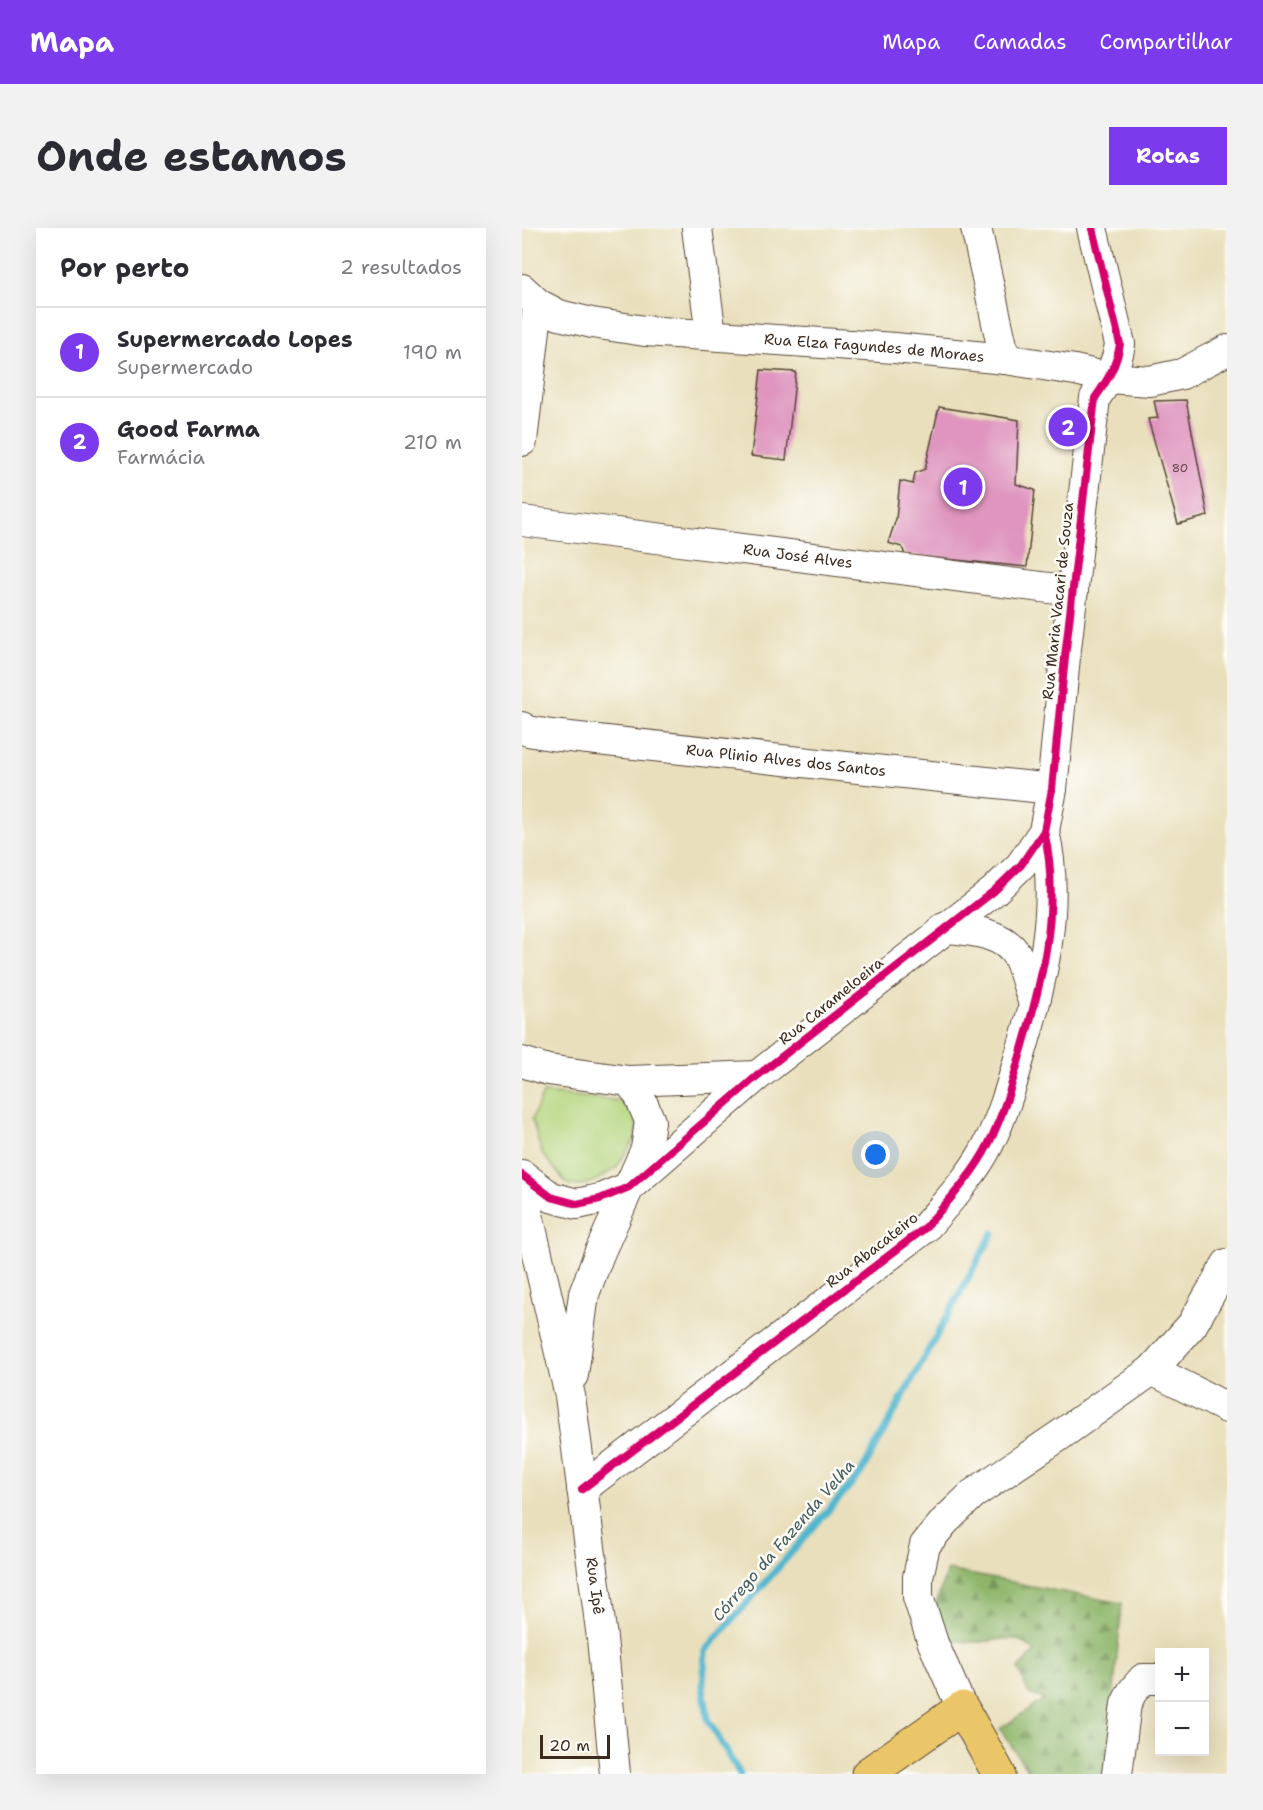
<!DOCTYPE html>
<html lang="pt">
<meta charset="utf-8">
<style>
:root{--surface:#fff;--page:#f2f2f3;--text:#2b2b33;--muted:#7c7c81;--line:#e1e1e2;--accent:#7c3aed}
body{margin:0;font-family:"Shantell Sans",sans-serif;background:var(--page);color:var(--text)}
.controls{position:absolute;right:18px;bottom:18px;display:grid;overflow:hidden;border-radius:0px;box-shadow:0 6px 24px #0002}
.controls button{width:54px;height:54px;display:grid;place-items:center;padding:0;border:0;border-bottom:2px solid var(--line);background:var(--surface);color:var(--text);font:30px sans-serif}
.scale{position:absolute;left:18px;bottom:15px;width:70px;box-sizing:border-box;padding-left:6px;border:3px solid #3b2a1e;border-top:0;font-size:16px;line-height:21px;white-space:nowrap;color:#3b2a1e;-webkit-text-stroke:4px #fdfcf7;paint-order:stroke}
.you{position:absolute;left:354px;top:927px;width:21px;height:21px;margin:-15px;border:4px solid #fff;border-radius:50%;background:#1a73e8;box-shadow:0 0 0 9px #1a73e833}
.badge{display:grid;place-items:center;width:39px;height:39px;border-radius:50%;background:var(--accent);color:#fff;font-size:20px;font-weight:700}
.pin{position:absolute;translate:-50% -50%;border:3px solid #fff;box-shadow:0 2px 6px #0006}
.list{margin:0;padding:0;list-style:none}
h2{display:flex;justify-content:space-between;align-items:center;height:78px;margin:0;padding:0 24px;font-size:26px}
h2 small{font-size:20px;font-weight:400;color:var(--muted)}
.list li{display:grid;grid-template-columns:39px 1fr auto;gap:18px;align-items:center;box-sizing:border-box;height:90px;padding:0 24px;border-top:2px solid var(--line)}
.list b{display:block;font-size:22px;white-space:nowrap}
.list p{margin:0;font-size:20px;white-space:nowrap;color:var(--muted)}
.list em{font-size:20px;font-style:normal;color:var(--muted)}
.map{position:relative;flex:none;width:705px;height:1546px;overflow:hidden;border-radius:0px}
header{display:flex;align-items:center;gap:36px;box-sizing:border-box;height:84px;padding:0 30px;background:var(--accent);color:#fff}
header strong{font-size:28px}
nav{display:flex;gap:33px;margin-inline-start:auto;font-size:21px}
.intro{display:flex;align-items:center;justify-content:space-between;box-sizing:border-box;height:144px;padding:0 36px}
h1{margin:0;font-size:42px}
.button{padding:15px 27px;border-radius:0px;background:var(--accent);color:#fff;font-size:21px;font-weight:700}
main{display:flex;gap:36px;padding:0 36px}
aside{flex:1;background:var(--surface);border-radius:0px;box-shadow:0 6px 24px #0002}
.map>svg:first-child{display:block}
.forest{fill:url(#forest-firs);stroke:#647044;stroke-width:1.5}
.park{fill:#b3d47b;stroke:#777f4c;stroke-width:1.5}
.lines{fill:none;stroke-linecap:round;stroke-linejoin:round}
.stream{stroke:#50b6cf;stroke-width:7}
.building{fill:#df95bf}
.minor-casing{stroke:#554536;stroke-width:32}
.major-casing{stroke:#554536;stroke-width:35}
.minor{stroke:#fff;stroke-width:30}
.major{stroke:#ebc669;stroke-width:33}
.cycleway-casing{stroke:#fdfcf7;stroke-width:11}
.cycleway{stroke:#d6006c;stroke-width:8}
.labels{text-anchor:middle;stroke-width:5;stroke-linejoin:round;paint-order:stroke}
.number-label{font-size:12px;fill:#644546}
.street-label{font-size:15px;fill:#3b2a1e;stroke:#fdfcf7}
.water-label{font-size:16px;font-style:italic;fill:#425b5c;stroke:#fdfcf7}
</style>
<header>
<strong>Mapa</strong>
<nav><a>Mapa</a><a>Camadas</a><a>Compartilhar</a></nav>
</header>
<div class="intro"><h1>Onde estamos</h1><a class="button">Rotas</a></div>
<main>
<aside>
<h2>Por perto<small>2 resultados</small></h2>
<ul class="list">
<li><span class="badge">1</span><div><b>Supermercado Lopes</b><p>Supermercado</p></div><em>190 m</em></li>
<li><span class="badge">2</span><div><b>Good Farma</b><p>Farmácia</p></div><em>210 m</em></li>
</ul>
</aside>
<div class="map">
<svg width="705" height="1546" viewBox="0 0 705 1546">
<defs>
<pattern id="forest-firs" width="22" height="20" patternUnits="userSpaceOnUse" patternTransform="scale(1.5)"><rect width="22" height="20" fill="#8eb66b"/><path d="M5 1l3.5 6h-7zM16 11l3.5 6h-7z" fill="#759457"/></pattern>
</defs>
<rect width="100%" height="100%" fill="#fdfcf7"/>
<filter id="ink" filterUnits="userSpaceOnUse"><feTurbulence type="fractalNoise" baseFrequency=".0167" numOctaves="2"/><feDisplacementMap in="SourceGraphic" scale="12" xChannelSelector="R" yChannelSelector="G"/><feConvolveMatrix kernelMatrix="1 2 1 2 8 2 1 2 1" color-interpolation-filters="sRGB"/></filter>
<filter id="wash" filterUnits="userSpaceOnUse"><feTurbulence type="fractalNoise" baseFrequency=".008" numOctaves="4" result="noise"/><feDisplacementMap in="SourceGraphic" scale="24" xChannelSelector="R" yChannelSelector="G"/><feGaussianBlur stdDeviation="1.35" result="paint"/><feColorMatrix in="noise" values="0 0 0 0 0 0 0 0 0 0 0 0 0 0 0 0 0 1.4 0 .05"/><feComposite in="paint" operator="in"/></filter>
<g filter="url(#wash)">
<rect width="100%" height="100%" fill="#e9dfbc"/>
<path class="forest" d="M425 1342 600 1375 584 1546H508L478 1501 522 1471 507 1466 496 1441 513 1424C495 1404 482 1412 459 1414 449 1414 438 1413 429 1413L414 1376Z"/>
<path class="park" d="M21 865 103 873 114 889 115 908 94 940 71 954 57 958 45 956 20 926 10 891Z"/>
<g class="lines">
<path class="stream" d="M218 1546 186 1492 181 1458 183 1423 339 1245 471 1005"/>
</g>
<g id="blocks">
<path class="building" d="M239 142 274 144 264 232 229 228Z
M664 172 686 288 656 296 626 191 636 190 632 173Z
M417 179 497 192 494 256 513 262 505 339 383 327 380 319 366 315 374 291 378 253 391 256 393 245 403 241Z
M540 180 556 183 552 221 534 216Z"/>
</g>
</g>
<g filter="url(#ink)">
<use href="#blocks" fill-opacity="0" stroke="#554536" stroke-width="1.5"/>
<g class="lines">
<g class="minor-casing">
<g id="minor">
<path d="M175 0 189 107"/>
<path d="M454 0 483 131"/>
<path id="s1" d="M0 61 16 76 37 87 70 95 123 103 373 120 483 131 553 142 587 150 628 153 660 146 705 122"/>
<path d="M0 213 16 76"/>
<path id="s2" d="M0 293 551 363"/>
<path id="s3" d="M0 499 6 503 29 507 530 561"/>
<path d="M422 700C448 702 484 704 497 731 503 745 507 762 512 776"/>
<path d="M0 834 26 842 107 853 235 848"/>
<path d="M0 947 29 969 55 976 78 971 107 959 235 848 472 663 499 637 522 603 530 561 543 429 573 170C585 153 595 137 598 116L570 0"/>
<path id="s4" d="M0 961 48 1168 80 1410 93 1546"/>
<path d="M630 1142 705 1180"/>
<path d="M51 1147 62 1066 77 1026 124 921 128 893 117 867 107 853"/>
<path d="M60 1261 403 1000C425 974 451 947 466 917 480 890 489 859 497 831 519 758 540 679 522 603"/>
<path d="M440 1480 411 1415 396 1369V1349L403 1317 423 1293 451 1266 537 1208 630 1142 670 1097 705 1036"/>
<path d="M595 1546 604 1476 610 1464 621 1451H638"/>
</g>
</g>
<g class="major-casing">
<path id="major" d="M346 1546 440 1480 477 1546"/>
</g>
<use href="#minor" class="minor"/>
<use href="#major" class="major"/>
<g class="cycleway-casing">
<path id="cycleway" d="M0 947 29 969 55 976 78 971 107 959 235 848 472 663 499 637 522 603 530 561 543 429 573 170C585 153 595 137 598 116L570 0
M60 1261 403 1000C425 974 451 947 466 917 480 890 489 859 497 831 519 758 540 679 522 603"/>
</g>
<use href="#cycleway" class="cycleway"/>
</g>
</g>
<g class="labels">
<g class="number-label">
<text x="658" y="244">80</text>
</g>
<g class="street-label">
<text dy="5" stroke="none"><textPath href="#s1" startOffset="363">Rua Elza Fagundes de Moraes</textPath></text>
<text dy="5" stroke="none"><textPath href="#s2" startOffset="278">Rua José Alves</textPath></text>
<text transform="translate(536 373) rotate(-84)" y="5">Rua Maria Vacari de Souza</text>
<text dy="5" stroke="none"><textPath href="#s3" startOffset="267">Rua Plinio Alves dos Santos</textPath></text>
<text transform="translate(309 773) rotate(-39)" y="5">Rua Carameloeira</text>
<text transform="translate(350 1022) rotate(-38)" y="5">Rua Abacateiro</text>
<text dy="5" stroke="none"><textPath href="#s4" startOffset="404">Rua Ipê</textPath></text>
</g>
<g class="water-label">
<text transform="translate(261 1312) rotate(-49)" y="6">Córrego da Fazenda Velha</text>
</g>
</g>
</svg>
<div class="controls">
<button>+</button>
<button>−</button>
</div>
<div class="scale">20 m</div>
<div class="you"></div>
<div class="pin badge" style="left:441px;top:259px">1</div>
<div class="pin badge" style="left:546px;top:199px">2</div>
</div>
</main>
